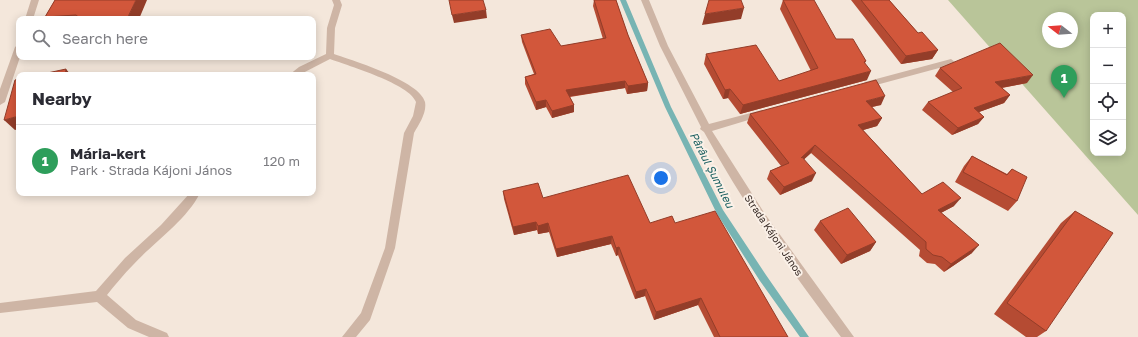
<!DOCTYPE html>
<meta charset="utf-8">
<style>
:root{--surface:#fff;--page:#f7f7f7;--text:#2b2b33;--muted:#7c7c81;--line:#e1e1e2;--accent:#7c3aed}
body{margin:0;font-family:"Golos Text",sans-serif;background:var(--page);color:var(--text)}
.controls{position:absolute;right:12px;top:12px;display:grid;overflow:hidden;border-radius:8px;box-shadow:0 2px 10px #0003}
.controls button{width:36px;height:36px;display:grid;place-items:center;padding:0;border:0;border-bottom:1px solid var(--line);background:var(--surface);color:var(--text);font:20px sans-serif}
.compass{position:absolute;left:1042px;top:12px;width:36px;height:36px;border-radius:50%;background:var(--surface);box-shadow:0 2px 10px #0003;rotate:287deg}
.you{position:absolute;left:661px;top:178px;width:14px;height:14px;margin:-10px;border:3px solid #fff;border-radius:50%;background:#1a73e8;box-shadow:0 0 0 6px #1a73e833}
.badge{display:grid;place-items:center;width:26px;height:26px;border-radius:50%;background:var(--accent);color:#fff;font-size:13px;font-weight:700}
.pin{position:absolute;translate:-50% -33px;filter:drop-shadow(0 1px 2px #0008)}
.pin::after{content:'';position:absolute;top:21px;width:14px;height:12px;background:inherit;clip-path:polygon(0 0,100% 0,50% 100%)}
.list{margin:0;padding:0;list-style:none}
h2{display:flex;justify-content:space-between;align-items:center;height:52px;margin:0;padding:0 16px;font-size:17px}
h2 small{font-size:13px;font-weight:400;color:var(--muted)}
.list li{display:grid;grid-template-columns:26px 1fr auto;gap:12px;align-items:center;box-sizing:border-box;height:72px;padding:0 16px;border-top:1px solid var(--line)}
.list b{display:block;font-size:15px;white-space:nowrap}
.list p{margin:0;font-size:13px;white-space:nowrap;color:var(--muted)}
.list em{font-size:13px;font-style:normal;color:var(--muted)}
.icon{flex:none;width:22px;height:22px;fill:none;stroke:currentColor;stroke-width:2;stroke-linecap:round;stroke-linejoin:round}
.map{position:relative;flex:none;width:1138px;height:337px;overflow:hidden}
.search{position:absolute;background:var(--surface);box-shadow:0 2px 10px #0003;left:16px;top:16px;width:300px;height:44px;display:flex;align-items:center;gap:10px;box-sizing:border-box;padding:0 14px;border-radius:8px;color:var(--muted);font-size:15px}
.panel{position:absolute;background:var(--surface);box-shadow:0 2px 10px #0003;left:16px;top:72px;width:300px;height:124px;border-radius:8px}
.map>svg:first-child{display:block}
.green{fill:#b9c599;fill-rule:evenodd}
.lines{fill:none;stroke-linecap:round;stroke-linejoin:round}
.stream{fill:#77b4b3;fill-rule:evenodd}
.minor{fill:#ceb5a5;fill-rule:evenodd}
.wall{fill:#b54b33}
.shaded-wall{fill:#933d29}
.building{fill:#d2573b;stroke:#933d29}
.labels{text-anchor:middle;stroke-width:4;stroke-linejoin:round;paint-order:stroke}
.street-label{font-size:10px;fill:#392c27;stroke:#fbf1e8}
.water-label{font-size:11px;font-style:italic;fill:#185e5f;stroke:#fbf1e8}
</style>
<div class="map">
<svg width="1138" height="337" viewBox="0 0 1138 337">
<rect width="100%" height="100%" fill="#f4e7db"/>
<path class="green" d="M948 0H1138V215ZM1093 15H1123V153H1093ZM1048 18H1072V42H1048Z"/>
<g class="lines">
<path class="stream" d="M620 0H626L671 107 723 210 766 275 809 337H800L760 281 717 214 665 107Z"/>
<path class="minor" d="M31 0H39L33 19H25Z
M332 0H340L342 5 335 28 334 54C354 61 420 81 425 102 427 113 419 124 414 133L395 248 370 320 356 337H342L361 313 385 248 404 133 413 116 416 102C410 84 349 66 330 59L299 75H289L299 67 326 54 327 28 334 5Z
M641 0H649L668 46 709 124 762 110 765 111 767 113 765 115 712 131 765 214 854 337H841C791 271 743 204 704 132L700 129 701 127 660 46Z
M19 44 20 57 5 102 0 105V89L15 47Z
M951 59 955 62 954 64 865 88 861 85 865 82Z
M190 193H200C186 221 154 242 133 265 124 274 115 285 107 295L136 320 167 333 169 337H149L128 328 97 302 0 313V303L96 291 125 258 161 225Z"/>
</g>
<path class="wall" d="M55 0 139 19H46L45 17Z
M594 0H616L628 35 648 83 647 91 627 94 625 88 570 97 574 105V112L552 118 546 107 536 110 525 84V77L534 74 522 42 521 35 561 46 603 39 593 6Z
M783 0 866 61 865 63 867 80 740 114 728 98 723 99 704 64 706 54 779 81 811 71 780 9Z
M851 0H889L918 33 938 50 932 59 901 64Z
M940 68 1027 83 1002 88 1010 95 1004 103 979 112 984 117 978 124 952 135 922 110 928 102 953 92 935 76Z
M881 105 872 107 882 118 877 126 863 130 922 194 954 206 941 213 972 253 944 272 935 264 927 263 919 256 920 250 811 153 804 159 812 181 780 195 767 179 770 171 781 166 747 123 750 114Z
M972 156 1007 174 1012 169 1017 201 1008 211 955 182 964 166Z
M503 191 543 198 650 223H675L788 337H714L698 305 654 320 645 296 635 299 618 255 616 256 611 244 557 257 549 232 538 234 537 230 514 235 504 199Z
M1075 211 1046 331 1037 337H1026L994 314 1061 223Z
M820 221 876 242 870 251 841 264 814 230Z"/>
<path class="shaded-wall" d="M136 0H147L139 19H127Z
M744 8 741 19 702 25 705 14Z
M486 10 487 18 454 23 452 15Z
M938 50 932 59 901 64 906 56Z
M66 69 71 75H65Z
M871 71 867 80 740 114 743 105Z
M1033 75 1027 83 989 90 995 82Z
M625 81V88L566 97V90Z
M648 83 647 91 627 94 628 86Z
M730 89 728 98 723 99 725 90Z
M1010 95 1004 103 968 116 974 108Z
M885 96 881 105 862 109 866 101Z
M546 100V107L536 110V102Z
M574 105V112L552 118V111Z
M19 116V129L15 130 4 120Z
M984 117 978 124 952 135 958 128Z
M882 118 877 126 853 133 858 125Z
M815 145 811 153 797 166 801 158Z
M816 173 812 181 780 195 784 187Z
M961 198 954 206 931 218 938 210Z
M536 222 537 230 514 235 513 227Z
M548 223 549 232 538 234V226Z
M612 236 611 244 557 257 556 249Z
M876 242 870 251 841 264 847 255Z
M979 245 972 253 944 272 951 264Z
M619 247 618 255 616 256V248Z
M646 289 645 296 635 299 636 292Z
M701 298 698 305 654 320 656 312Z"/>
<path class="building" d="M55 0H136L127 19H81L76 15 45 17Z
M449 0H483L486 10 452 15Z
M594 0H616L628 35 648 83 628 86 625 81 566 90 574 105 552 111 546 100 536 102 525 77 536 74 521 35 550 29 561 46 606 38Z
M709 0H741L744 8 705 14Z
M783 0H814L836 39H853L866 61 864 62 871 71 743 105 730 89 725 90 706 54 756 45 779 81 818 68Z
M861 0H889L918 33 922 32 938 50 906 56Z
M1000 43 1033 75 995 82 1010 95 974 108 984 117 958 128 928 102 962 88 940 68Z
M66 69 65 75H38Z
M19 79V116L4 120 15 80Z
M876 80 885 96 866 101 882 118 858 125 922 194 943 182 961 198 938 210 979 245 951 264 942 257 933 255 926 249V242L815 145 801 158 802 157 816 173 784 187 770 171 789 163 750 114Z
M972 156 1007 175 1012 169 1027 177 1017 201 963 172Z
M628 175 650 223 672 216 675 223 715 211 788 337H720L701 298 656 312 646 289 636 292 619 247 616 248 612 236 556 249 548 223 538 226 536 222 513 227 503 191 538 183 543 198Z
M848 208 876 242 847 255 820 221Z
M1075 211 1113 233 1046 331 1007 303Z"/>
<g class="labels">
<g class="street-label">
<text transform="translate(774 235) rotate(56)" y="4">Strada Kájoni János</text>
</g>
<g class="water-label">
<text transform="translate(712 170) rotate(63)" y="4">Pârâul Șumuleu</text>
</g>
</g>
</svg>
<div class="controls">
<button>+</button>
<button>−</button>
<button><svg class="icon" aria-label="locate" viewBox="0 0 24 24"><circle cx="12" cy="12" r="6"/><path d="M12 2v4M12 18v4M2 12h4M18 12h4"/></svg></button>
<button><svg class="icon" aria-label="layers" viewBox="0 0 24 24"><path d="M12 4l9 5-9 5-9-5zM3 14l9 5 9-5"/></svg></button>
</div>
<svg class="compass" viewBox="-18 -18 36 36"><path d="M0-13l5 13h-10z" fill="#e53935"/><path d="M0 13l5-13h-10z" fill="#7c7c81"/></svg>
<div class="you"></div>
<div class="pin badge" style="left:1064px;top:98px;background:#2e9e5b">1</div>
<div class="search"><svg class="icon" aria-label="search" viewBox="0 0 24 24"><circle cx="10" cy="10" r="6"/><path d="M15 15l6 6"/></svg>Search here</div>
<section class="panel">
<h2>Nearby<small></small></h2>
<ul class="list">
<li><span class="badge" style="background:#2e9e5b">1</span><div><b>Mária-kert</b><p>Park · Strada Kájoni János</p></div><em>120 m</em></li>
</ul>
</section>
</div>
